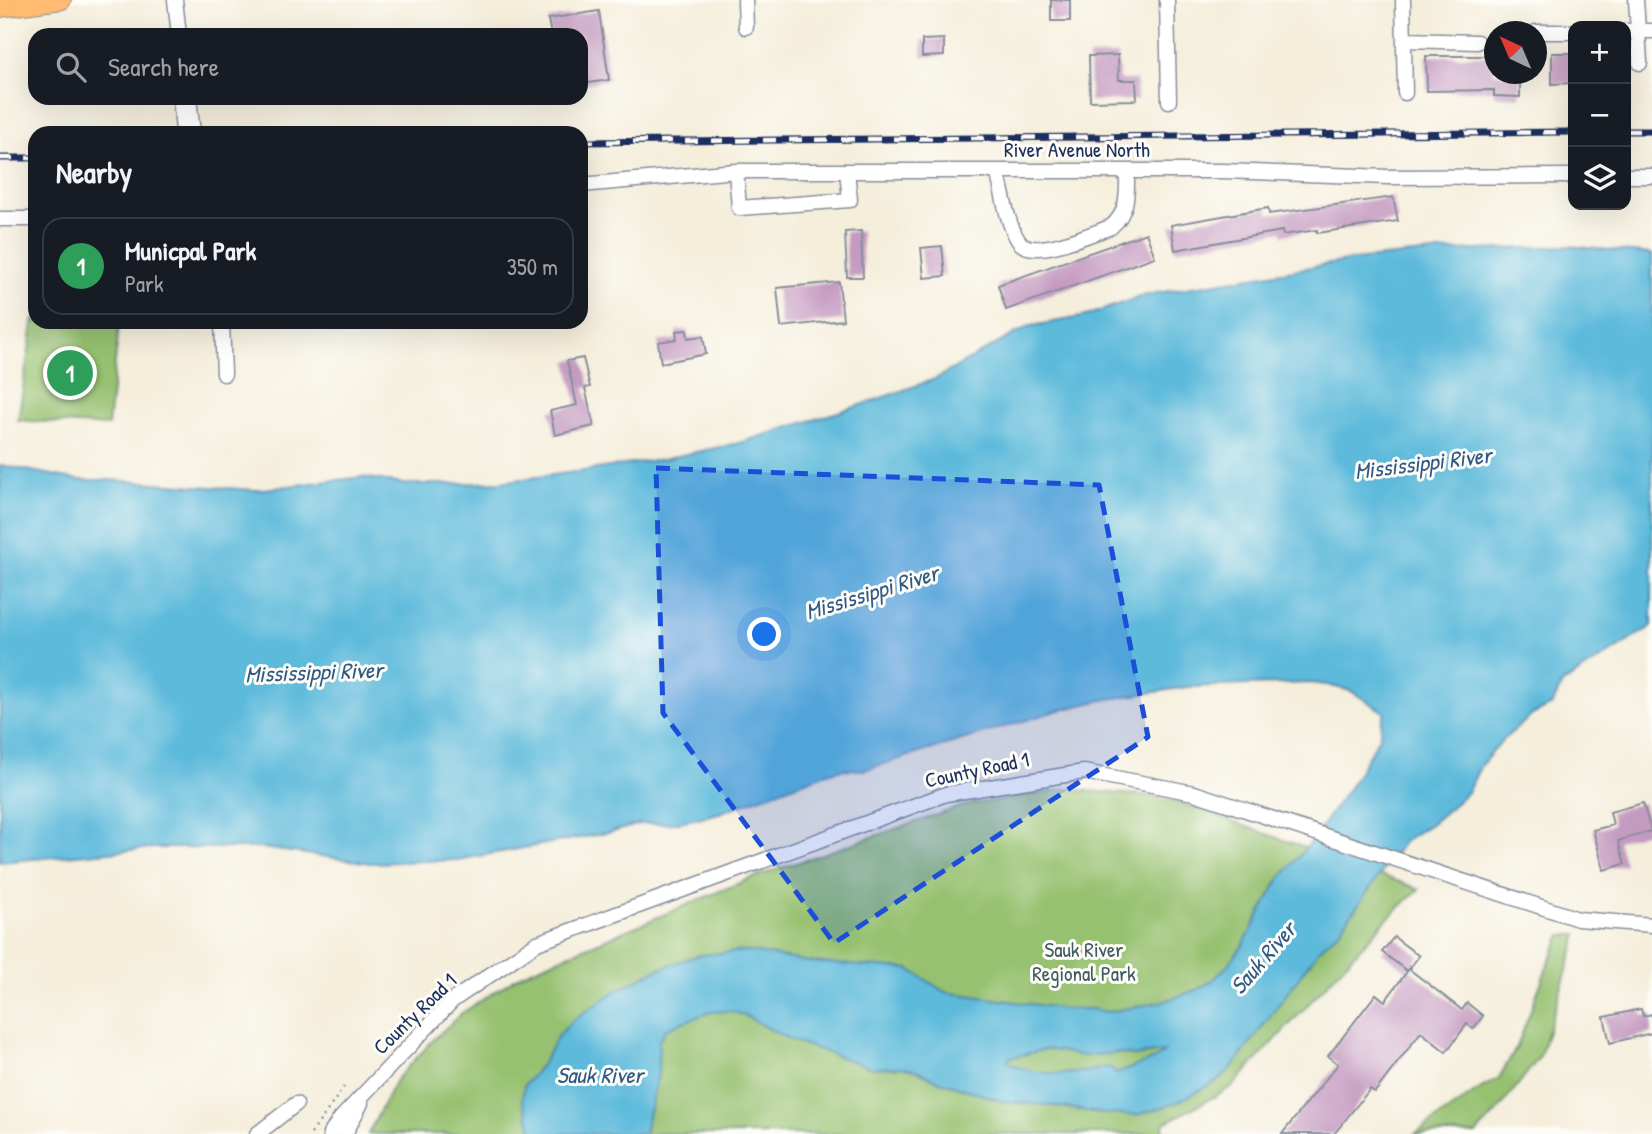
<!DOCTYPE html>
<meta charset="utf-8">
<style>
:root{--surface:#171b24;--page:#20242c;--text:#f1f3f6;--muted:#9ea1a6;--line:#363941;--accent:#8c9099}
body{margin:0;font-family:"Patrick Hand",sans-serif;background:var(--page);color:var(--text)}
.controls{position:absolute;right:21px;top:21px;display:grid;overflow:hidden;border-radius:14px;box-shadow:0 7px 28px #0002}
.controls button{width:63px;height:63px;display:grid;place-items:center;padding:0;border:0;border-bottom:2px solid var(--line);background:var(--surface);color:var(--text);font:35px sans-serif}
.compass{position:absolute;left:1484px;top:21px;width:63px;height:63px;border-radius:50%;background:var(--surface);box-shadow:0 7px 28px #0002;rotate:316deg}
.you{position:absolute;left:765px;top:635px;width:24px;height:24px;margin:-18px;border:5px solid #fff;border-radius:50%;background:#1a73e8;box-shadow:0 0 0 10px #1a73e833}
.badge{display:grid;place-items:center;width:46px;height:46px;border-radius:50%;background:var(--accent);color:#fff;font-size:23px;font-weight:700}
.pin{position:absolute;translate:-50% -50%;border:4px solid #fff;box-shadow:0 2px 7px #0006}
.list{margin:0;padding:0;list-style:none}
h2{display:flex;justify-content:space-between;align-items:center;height:91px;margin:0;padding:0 28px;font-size:30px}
h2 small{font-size:23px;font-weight:400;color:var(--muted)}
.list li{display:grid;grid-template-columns:46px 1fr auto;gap:21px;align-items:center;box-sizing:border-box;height:98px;margin:0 14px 14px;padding:0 14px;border:2px solid var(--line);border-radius:21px}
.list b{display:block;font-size:26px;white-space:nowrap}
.list p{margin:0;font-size:23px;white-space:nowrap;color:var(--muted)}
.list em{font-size:23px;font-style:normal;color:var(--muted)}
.icon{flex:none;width:38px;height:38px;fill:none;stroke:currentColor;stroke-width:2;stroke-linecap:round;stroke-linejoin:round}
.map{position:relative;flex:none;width:1652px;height:1134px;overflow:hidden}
.search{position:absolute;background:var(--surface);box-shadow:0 7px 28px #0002;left:28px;top:28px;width:560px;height:77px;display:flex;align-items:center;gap:18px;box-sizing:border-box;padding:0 24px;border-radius:21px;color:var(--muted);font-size:26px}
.panel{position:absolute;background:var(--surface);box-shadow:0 7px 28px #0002;left:28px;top:126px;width:560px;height:203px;border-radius:21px}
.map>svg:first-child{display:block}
.green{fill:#96c16f;stroke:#587866;stroke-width:2}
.water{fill:#5dbadb;stroke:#3c749c;stroke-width:2;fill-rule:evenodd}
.building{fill:#c49ac1}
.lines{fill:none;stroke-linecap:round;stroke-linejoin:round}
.minor-casing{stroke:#888e9c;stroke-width:17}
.major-casing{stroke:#888e9c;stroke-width:20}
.path{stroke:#888e9c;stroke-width:2.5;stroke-dasharray:2 5;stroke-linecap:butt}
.minor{stroke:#fff;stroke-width:14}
.major{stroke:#febb71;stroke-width:18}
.rail-casing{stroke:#1b2f5e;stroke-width:7}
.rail{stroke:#fdfcf7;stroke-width:4.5;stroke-dasharray:13;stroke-linecap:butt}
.marked{fill:#1d4ed8;fill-opacity:0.2;stroke:#1d4ed8;stroke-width:5;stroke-dasharray:14 9;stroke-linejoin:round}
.labels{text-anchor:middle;stroke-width:6;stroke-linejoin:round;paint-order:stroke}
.street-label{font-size:21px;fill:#1b2f5e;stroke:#fdfcf7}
.park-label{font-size:21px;fill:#405b63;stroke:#fdfcf7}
.water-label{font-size:23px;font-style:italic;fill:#2f5984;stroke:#fdfcf7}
</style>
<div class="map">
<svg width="1652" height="1134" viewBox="0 0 1652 1134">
<rect width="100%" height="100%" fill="#fdfcf7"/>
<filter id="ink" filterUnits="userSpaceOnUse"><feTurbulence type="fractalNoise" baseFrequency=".0143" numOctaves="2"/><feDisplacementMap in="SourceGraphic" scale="14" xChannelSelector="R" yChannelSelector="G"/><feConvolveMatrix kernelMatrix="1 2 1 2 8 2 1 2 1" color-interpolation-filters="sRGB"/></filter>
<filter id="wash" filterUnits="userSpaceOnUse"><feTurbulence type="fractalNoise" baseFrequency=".00686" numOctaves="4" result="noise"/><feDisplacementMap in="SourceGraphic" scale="28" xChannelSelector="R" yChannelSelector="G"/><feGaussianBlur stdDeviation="1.57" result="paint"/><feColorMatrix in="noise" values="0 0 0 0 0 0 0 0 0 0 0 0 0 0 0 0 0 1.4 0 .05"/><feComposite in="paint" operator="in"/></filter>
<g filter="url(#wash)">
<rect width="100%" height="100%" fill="#f5eedb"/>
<path class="green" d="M34 318 35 322H78L119 326 108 426 18 420Z
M1066 789 1152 796 1184 804 1419 889 1386 920 1232 1087 1163 1124V1134H368L396 1080 434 1039 462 1013 522 974 749 879 913 823 966 805Z
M1562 935H1578L1540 1056 1496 1113 1476 1134H1415L1478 1090 1499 1078 1517 1047 1549 962Z"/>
<path class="water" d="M1568 246 1652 254V626L1562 684 1552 705 1532 715 1503 740 1481 765 1468 791 1459 800 1432 823 1404 841 1340 930 1318 951 1235 1064 1221 1079 1176 1103 1138 1115 1105 1114 1047 1105 1001 1101 934 1079 919 1071 900 1067 872 1068 788 1039 744 1015 730 1011 711 1012 675 1025 665 1030 659 1041 658 1074 644 1134H532L530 1121 522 1100 524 1086 544 1061 557 1037 573 1020 614 992 658 969 699 955 746 951 809 962 909 969 945 992 1066 1009H1092L1109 1012 1165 1001 1196 990 1213 980 1227 966 1243 945 1278 881 1307 847 1355 779 1380 735 1381 723 1385 713 1351 691 1327 685 1310 683 1187 687 1103 700 1056 711 864 770 844 769 827 773 719 813 694 819 673 823 640 824 612 832 457 860 371 863 262 848H153L0 862V465L79 480H111L255 490 363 477 403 484H450L500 482 583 471 663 459 739 443 864 404 935 379 1027 327 1086 316 1145 295 1353 260 1434 252ZM1048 1049 1083 1056 1118 1053 1134 1056 1164 1052 1157 1058 1116 1074 1113 1069 1107 1067C1080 1075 1032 1078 1007 1061L1009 1058Z"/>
<g id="blocks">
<path class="building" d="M1051 0H1070V21H1051Z
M599 11 609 80 581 84V35H551L548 19Z
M944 39V56L922 57V40Z
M1552 53H1573V83L1552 84Z
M1118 55 1119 80H1136L1137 100 1090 101 1089 56Z
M1426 56H1494V74H1520V97L1494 96V90L1427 91Z
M1393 197 1398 221 1317 233V230L1283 235 1282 231 1175 250 1171 225 1268 208 1269 214Z
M861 231 863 277H847L845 232Z
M1146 233 1155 257 1006 310 998 285Z
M942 246 945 276 924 278 921 248Z
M839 282 843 320 781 327 777 288Z
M687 330 688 338 703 336 706 354 661 363 658 342 677 339 676 331Z
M583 358 590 387 585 388 594 426 555 435 550 411 577 405 567 361Z
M1643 803 1651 831 1618 841 1625 864 1604 870 1593 830 1613 825 1610 812Z
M1394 937 1419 956 1407 971 1382 952Z
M1409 969 1462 1010 1467 1003 1483 1016 1473 1029 1467 1024 1446 1052 1421 1032 1375 1092 1370 1089 1334 1134H1282L1338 1064 1328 1056 1376 994 1385 1001Z
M1641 1009 1643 1016 1652 1014V1033L1610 1043 1604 1017Z"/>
</g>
</g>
<g filter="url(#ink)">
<use href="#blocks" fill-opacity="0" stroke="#888e9c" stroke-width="2"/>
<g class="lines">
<g class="minor-casing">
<path id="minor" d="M175 0 179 35
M745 0 746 27
M1167 0 1169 101
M1403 0 1405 93
M1636 0 1640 63
M1626 31H1652
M1536 32H1573
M1405 40 1477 42
M189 98 193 133
M181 106 183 133
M736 171 739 208 850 200 847 171
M997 171C1003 192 1006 221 1018 240 1031 262 1091 233 1111 227 1129 211 1127 193 1127 171
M1626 176H1652
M581 185 736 171H1223L1388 177 1573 176
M0 219H35
M222 322 224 374
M257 1134 296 1104
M330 1134 341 1118 453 1000 537 943 946 794 1084 772 1194 793 1578 919 1652 925
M345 1134 361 1103"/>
</g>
<g class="major-casing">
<path id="major" d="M0 8 62 0"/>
</g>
<path class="path" d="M311 1134 344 1087"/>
<use href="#minor" class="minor"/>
<use href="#major" class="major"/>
<g class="rail-casing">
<path id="rail" d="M1626 131H1652
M581 142 1573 132
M0 158H35"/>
</g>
<use href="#rail" class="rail"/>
</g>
</g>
<path class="marked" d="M656 468 1099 485 1148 737 834 943 663 713Z"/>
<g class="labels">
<g class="street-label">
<text x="1077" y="157">River Avenue North</text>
<text transform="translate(977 770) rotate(-12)" y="7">County Road 1</text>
<text transform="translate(415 1014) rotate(-44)" y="7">County Road 1</text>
</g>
<g class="park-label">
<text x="1084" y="957">Sauk River<tspan x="1084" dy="24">Regional Park</tspan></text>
</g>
<g class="water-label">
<text transform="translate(1423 463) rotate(-7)" y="8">Mississippi River</text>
<text transform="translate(872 592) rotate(-17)" y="8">Mississippi River</text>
<text transform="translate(314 672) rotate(-2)" y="8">Mississippi River</text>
<text transform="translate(1263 958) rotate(-49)" y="8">Sauk River</text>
<text x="600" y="1083">Sauk River</text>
</g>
</g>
</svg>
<div class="controls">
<button>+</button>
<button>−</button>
<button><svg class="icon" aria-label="layers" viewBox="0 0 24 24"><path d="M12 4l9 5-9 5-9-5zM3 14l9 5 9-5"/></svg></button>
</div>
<svg class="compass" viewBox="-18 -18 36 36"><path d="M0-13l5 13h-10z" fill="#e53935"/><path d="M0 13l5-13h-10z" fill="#9ea1a6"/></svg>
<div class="you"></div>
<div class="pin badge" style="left:70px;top:373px;background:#2e9e5b">1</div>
<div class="search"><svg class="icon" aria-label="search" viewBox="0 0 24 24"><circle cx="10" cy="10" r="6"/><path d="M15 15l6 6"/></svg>Search here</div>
<section class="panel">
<h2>Nearby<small></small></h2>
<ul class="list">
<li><span class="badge" style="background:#2e9e5b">1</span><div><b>Municpal Park</b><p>Park</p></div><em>350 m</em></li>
</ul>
</section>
</div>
